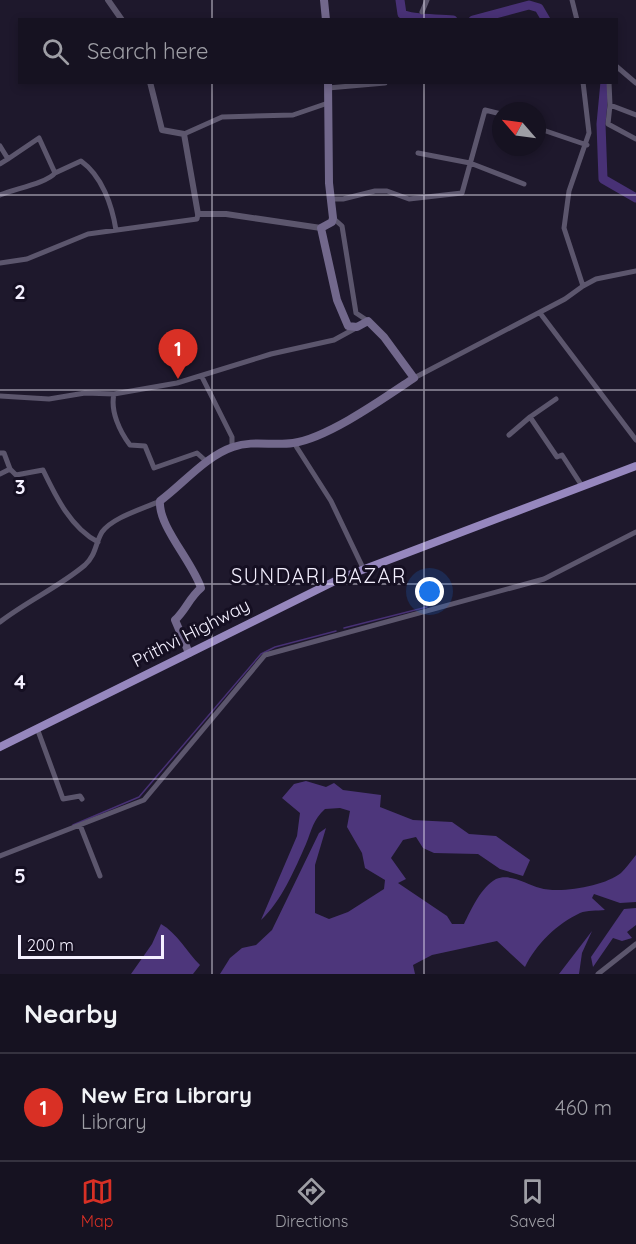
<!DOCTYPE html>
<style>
:root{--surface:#161221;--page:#1f1b2a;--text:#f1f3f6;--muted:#9e9ea5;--line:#35323f;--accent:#d93025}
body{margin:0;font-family:Quicksand,sans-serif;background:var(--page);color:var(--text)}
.compass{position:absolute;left:492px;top:102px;width:54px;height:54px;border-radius:50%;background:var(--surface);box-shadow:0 3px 9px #0003;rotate:298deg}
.scale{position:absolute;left:18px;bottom:15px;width:146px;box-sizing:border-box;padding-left:6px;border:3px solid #f4f0ff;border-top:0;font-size:16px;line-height:21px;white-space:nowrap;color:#f4f0ff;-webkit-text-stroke:4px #150f22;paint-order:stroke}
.you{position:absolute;left:430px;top:592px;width:21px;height:21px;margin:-15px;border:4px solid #fff;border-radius:50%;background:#1a73e8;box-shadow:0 0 0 9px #1a73e833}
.badge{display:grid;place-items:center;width:39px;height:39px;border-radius:50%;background:var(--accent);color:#fff;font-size:20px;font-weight:700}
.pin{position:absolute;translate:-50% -50px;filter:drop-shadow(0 2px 3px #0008)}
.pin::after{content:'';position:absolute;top:32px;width:21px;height:18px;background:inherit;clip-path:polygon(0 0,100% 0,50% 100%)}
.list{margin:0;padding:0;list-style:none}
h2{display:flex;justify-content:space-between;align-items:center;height:78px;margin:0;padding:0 24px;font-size:26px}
h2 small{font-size:20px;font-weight:400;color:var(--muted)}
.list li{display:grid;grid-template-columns:39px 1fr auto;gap:18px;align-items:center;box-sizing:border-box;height:108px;padding:0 24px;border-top:2px solid var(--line)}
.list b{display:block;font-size:22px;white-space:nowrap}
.list p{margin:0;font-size:20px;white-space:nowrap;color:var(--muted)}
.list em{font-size:20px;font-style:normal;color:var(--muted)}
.icon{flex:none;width:33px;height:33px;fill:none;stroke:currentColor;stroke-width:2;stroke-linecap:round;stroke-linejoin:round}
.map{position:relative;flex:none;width:636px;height:974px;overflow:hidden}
.search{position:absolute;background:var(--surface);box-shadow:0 3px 9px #0003;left:18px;right:18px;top:18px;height:66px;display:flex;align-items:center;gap:15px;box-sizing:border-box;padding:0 21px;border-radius:0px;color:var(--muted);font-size:22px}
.sheet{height:186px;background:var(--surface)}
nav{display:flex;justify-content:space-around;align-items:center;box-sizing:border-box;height:84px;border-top:2px solid var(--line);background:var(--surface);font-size:16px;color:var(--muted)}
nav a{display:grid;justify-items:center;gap:3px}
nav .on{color:var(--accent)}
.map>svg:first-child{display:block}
.forest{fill:#4d367b}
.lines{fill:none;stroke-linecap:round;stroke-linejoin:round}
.stream{stroke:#483175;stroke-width:1.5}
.river{stroke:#483175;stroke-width:9}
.minor{stroke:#5c566d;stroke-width:5}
.tertiary{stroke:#5c566d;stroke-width:6}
.secondary{stroke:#72688c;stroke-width:8}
.trunk{stroke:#9687be;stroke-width:8}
.grid{fill:none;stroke:#f4f0ff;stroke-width:1.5;stroke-opacity:0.55}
.labels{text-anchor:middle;stroke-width:6;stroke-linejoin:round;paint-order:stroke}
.street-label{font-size:18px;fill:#f4f0ff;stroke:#150f22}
.neighbourhood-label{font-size:20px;letter-spacing:1.5px;fill:#f4f0ff;stroke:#150f22}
.grid-label{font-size:20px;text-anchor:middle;font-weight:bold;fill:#f4f0ff;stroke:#150f22;stroke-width:6;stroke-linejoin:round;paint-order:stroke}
</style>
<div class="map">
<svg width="636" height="974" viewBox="0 0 636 974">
<rect width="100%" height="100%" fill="#1e182c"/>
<path class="forest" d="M306 781 326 787 334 783 343 790 381 795 380 807 413 820 452 822 469 834 496 836 530 860 523 876 500 869 478 854 434 853 423 848 416 837 403 840 391 858 406 879 398 883 447 916 452 924H464C471 910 481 887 496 879 511 873 527 885 540 888 560 894 605 886 621 873 626 868 631 861 636 855V902L620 903 594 894 592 898 605 910C597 911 587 910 580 913 557 924 536 944 525 967L497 941 432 955 413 965 415 974H220L230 958 242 948 256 945 272 930 319 833 326 828 315 865V913L329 919 348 912 384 889 385 880 365 868 362 853 347 827 350 811 340 808 325 809C313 820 312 829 306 844 295 869 281 902 261 920L297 836 300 813 282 798 294 784Z
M636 908V925L627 932 632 938 622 941 613 938 593 967 591 957 624 909Z
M161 924C177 933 187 952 200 965L193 974H131L152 944Z
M592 931 582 953 579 974H559Z"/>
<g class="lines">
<path class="stream" d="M344 628 427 607
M73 825 139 797 261 654 275 647 336 631"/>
<path class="river" d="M400 0 402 14C413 20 438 18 453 20
M473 20 529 5 539 8 546 20
M605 82 601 124 603 179 636 198"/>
<path class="minor" d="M572 0 577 20
M422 12 427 0
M616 66 636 83
M609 82 610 105 608 124 636 139
M328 88 385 83
M610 105 636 115
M537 128 587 145
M184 134 222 117 293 115 328 103
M0 146 8 159 39 138 55 173 81 161C102 176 112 205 116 230
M418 153 470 163 524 184
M0 164 8 159
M0 195C14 189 47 183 55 173
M331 199H343L375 191H387L409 199 462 193 485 110 501 114
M333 218 342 226 356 313 368 321
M0 263 27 259 88 234 197 219 198 214
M583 286 596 279 636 271
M540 313 636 440
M202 377 232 437V447
M414 378 565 299 583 286 564 228 569 191 589 133 583 82
M114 394C110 411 120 432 130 445L145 446 154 468 197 453 207 462
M0 396 49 399 85 393 114 394 177 383 271 354 334 340 356 328
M530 417 556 399
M509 435 530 417 557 457 562 455 582 486
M294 443 331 501 364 570
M0 453H4L10 469 16 475 43 470C56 497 71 528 98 542
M0 474 10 469
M0 622C27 601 59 587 85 565 96 555 95 544 102 532 113 517 143 509 160 501
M37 728 63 799 80 796 82 799
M80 825 100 876
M0 856 144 800 265 655 544 579 636 532
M598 974 636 944"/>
<path class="tertiary" d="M108 0 122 20
M150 82 162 130 184 134 198 214H226L321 228"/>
<path class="secondary" d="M324 0 326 20
M189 653 175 620C186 610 189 598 201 588 192 561 158 526 160 501 183 484 206 456 233 447 253 440 273 446 293 443 328 438 384 398 414 378L384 337 368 321 357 327 348 326 337 300 321 228 332 222 333 218 329 183 328 82"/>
<path class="trunk" d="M0 747 341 578 636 466"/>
</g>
<path class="grid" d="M212 0V20M424 0V20M212 82V974M424 82V974M0 195H636M0 390H636M0 584H636M0 779H636"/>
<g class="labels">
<g class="street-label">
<text transform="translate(191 633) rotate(-27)" y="6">Prithvi Highway</text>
</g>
<g class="neighbourhood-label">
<text x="319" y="583">SUNDARI BAZAR</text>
</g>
</g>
<g class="grid-label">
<text x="20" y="299">2</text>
<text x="20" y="494">3</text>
<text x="20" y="689">4</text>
<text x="20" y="883">5</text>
</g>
</svg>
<svg class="compass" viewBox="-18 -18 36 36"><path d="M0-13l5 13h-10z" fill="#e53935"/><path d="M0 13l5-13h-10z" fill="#9e9ea5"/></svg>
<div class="scale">200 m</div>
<div class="you"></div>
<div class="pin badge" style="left:178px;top:379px">1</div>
<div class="search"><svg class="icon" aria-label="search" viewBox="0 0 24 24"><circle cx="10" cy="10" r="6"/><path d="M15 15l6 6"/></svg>Search here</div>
</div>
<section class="sheet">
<h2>Nearby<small></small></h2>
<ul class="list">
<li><span class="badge">1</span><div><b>New Era Library</b><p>Library</p></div><em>460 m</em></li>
</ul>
</section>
<nav>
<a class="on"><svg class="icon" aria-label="map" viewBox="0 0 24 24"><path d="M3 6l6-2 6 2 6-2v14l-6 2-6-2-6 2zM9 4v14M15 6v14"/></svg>Map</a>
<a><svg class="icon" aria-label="directions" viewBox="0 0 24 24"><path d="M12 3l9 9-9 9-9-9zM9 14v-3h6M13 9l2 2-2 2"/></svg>Directions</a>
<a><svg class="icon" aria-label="saved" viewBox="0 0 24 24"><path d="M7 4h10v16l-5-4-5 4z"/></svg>Saved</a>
</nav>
